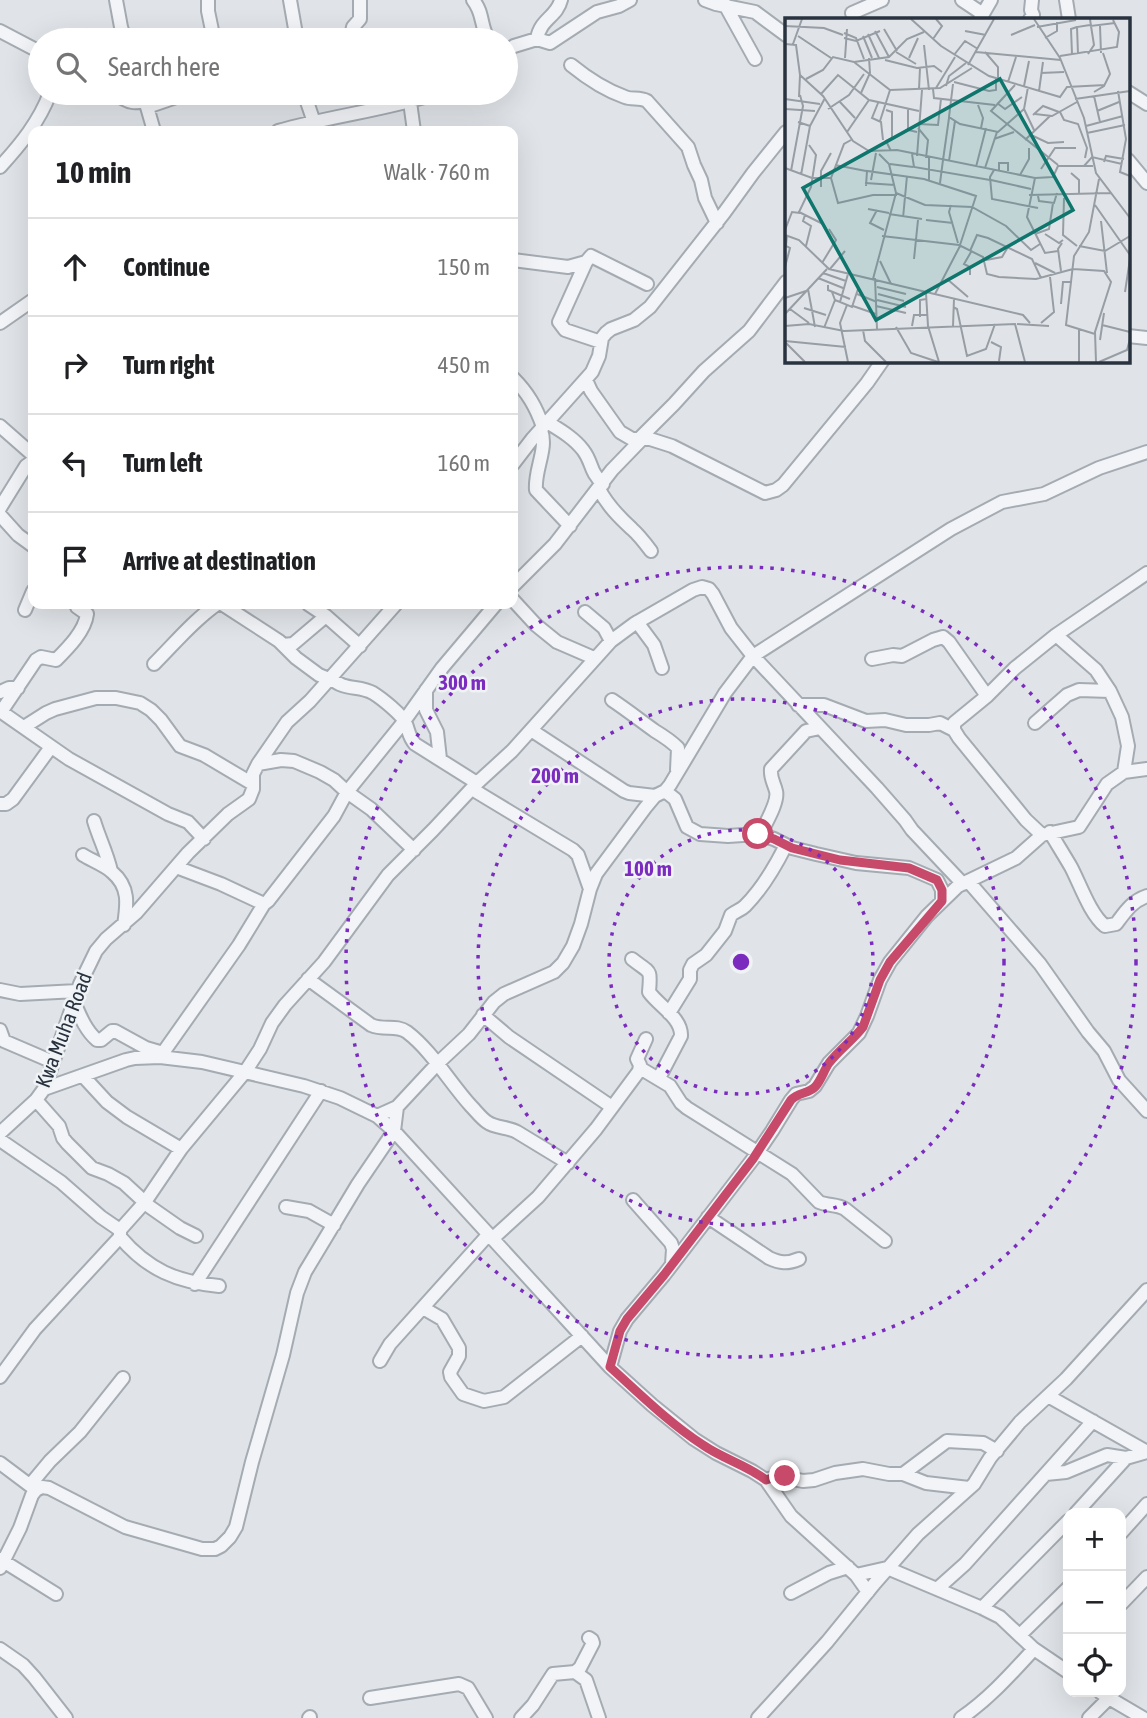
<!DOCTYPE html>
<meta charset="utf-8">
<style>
:root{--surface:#fff;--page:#f6f6f6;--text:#202124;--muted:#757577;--line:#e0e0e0}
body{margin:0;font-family:"Asap Condensed",sans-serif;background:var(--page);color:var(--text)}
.controls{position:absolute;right:21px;bottom:21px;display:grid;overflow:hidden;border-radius:14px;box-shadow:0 7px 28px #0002}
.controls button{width:63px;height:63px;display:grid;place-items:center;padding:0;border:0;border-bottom:2px solid var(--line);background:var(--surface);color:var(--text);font:35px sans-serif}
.stop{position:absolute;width:21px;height:21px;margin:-16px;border:5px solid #c74a6a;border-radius:50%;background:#fff}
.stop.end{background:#c74a6a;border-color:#fff;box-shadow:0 2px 7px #0008}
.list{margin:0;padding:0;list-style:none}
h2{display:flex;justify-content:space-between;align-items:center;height:91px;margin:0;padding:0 28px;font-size:30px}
h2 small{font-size:23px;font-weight:400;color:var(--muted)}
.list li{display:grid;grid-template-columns:46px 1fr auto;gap:21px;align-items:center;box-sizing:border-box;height:98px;padding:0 28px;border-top:2px solid var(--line)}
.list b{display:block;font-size:26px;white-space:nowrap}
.list em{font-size:23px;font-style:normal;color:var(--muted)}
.icon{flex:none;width:38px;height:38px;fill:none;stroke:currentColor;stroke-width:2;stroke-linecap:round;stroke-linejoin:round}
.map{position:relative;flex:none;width:1147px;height:1718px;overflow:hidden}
.search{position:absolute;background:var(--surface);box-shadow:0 7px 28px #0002;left:28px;top:28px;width:490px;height:77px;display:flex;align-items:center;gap:18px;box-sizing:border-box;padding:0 24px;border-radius:38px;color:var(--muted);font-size:26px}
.panel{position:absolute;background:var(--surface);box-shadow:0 7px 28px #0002;left:28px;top:126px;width:490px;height:483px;border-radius:14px}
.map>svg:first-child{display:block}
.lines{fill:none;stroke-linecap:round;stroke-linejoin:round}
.minor-casing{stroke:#a5abb2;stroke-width:16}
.minor{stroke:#f2f4f7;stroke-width:12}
.route{stroke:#c74a6a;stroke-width:9}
.ring{fill:none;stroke:#7b2cbf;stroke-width:3.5;stroke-dasharray:3.5 7}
.labels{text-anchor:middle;stroke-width:5;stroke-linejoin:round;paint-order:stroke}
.street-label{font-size:21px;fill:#29333f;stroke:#eff3f6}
.inset-road{fill:none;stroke:#979da4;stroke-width:2}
.view{fill:#0f766e;fill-opacity:0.15;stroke:#0f766e;stroke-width:3.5}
.inset-edge{fill:none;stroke:#29333f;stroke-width:3.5}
.centre{fill:#7b2cbf;stroke:#eff3f6;stroke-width:3.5}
.ring-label{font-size:21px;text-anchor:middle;font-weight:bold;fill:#7b2cbf;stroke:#eff3f6;stroke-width:5;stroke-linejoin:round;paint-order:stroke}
</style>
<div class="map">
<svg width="1147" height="1718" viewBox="0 0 1147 1718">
<rect width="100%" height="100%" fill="#e0e4e8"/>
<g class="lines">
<g class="minor-casing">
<path id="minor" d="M116 0 121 27 125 40
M208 0V11L214 40
M290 0 297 40
M473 0C484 13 480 27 489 40
M705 0 716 4 755 12 786 35
M962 0 983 14
M1066 0 1069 19
M724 3 755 59
M852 13 882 0
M980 19 991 0
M1030 19 1033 15 1031 10 1032 0
M0 31 40 52
M537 39C540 19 557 17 561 0
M350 40 353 27 360 19V0
M506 51 514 46 537 39 550 43 597 12 619 6 630 0
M571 65C587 78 605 90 625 97 632 100 639 97 647 101L688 147 694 165 701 180 705 198 717 223
M1128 92 1147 104
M113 93C125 99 132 106 145 100
M143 93 154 131
M304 93 317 131
M410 102 414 131
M147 107 188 93
M278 131C331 116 386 110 438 93
M1128 160 1147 183
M0 167C21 144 39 122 50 93
M513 260 568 267 586 262
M0 323 33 300
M1128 336 1147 338
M601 342 565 330 559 322 586 262 591 256 647 284
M513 378C528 393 536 407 543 427
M586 380 591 391 620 432 632 439H650L672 446 765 493 776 490 783 485 867 383 883 360
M547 422C560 430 574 438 583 450 593 463 589 471 603 484
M0 426 33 455
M541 430C548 449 534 470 536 490L570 526
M638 440 674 404 704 371 749 331 786 282
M513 464 533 438 592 372 599 356 602 338 606 333 611 329 634 320 650 307 724 213 753 173 786 132
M599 489C607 505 619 517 632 529 639 535 645 543 651 551
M0 508 26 466 33 461
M0 515 18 535 33 546
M513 586 555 544 612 470 642 439
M513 600 536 625 557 642 594 658
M222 604 279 641 296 658 319 675 329 679
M308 604 326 616 360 646
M25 610 33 591
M585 612 604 628 611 641
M637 622 654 645 662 668
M1056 635 1096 670 1110 691 1122 717 1128 746 1124 772
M283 645 293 644 326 616
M872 659 893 655 902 656 933 640 943 637 949 642 987 696
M154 664C175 643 193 621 217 604
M331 678C344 691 359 685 373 693 381 698 403 715 406 724 409 732 409 737 415 744L477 783
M426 690V710L437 732 440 759
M0 692 9 688H18
M612 700C627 710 641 721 655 731 665 737 670 740 678 748L677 770
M798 705H824L866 721 885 720 906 725H929L940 723 954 730
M0 711 69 759 168 814 188 822 204 839
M1 712 36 660 41 657 56 660C68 648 85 631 87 614L77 607 76 604
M1035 723 1067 695 1079 690 1110 691
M24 727 46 713 55 709 96 698H116L140 703 151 710 161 720 180 746 204 755 253 784
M531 730 624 791 629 793 655 796
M258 764 281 760 294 761 320 772 334 780 347 792 371 809 414 850
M472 789 573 850 578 855 590 889
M665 791 675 799 687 827 700 834 728 836 758 834 774 839 792 848 816 854 856 863 909 868 937 880 942 890V901
M0 804H6L13 799 51 747
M94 821C99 838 107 853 111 871
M1050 832C1057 844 1064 855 1071 867 1080 884 1090 914 1105 926L1116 924C1125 912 1132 901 1147 896
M760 835C765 824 779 802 776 791 774 783 770 778 771 769L806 731 820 728
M1042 835 1026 820 959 738 954 730V723L987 696 1015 668 1056 635 1147 573
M83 855C91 860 106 866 112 872 130 887 127 905 124 925
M176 867 221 884 264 904 268 901 334 816 347 792 402 724 442 668 496 604
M968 881 1040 964 1088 1032 1104 1051 1119 1080 1147 1111
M632 959C651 974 651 968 649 992 659 1006 682 1018 681 1036L659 1078
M308 979 371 1025C384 1031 396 1024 407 1032 432 1051 450 1083 471 1106 476 1111 481 1118 487 1122 495 1128 508 1127 517 1132L568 1163
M0 990 20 994 77 991
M74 1002C80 1016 86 1031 97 1040H101L112 1031H115L146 1048 163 1053
M669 1013 690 979V970L693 964 706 955 725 931 731 915C736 911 741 910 745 906 763 888 775 867 786 845
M483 1015 509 1037 612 1107
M0 1030 4 1041 53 1062
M160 1057 239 945 264 904
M640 1068 670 1086 681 1103 687 1108 792 1174 819 1202C828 1206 837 1204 845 1209L885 1241
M83 1076 107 1102 127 1117 181 1149
M44 1089 126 1060 135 1058 160 1057 202 1062 304 1086 340 1098 377 1116 394 1131 610 1367 652 1405 694 1439 716 1453 752 1471 766 1480 791 1516 856 1575 868 1592
M36 1100 59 1126 63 1138 67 1143 92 1168 108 1174 124 1183 150 1207 180 1228 196 1236
M377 1116 397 1107 438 1063 469 1034 494 1002 504 994 554 972 563 963 573 946 581 924 590 889 596 874 645 808 655 796 665 791 670 785 725 693 753 656 951 529 1002 502 1044 494 1099 468 1147 452
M0 1133 36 1100 44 1089 80 984 96 951 106 939 136 913 188 853 228 814 249 799 253 789V774L258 764 287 722 310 701 396 604
M0 1140 61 1182 101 1217 120 1230
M633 1200 671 1243 673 1249 672 1264
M286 1207 309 1211 334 1225
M708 1217 769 1258C780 1263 787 1264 799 1259
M492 1239 538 1197 596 1129 639 1071 640 1065 637 1059 646 1039
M195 1284 321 1091
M219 1286C177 1282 148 1270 120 1237V1230L145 1202 181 1149 245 1072 260 1049 272 1023 285 1005 324 962 388 875 433 830 477 783 512 751 611 641 634 624 693 590 702 587 709 589 713 594 731 628 753 656 877 788 905 820 912 830 963 884
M423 1308 442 1319 459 1348V1356L450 1372 451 1377 463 1394 484 1401 504 1397 582 1336
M380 1361 390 1344 488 1235
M610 1367 620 1331 627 1319 664 1275 753 1159 772 1131 791 1100 796 1094 809 1091 815 1086 829 1063 859 1033 867 1016 880 980 890 962 927 916 958 886 1016 858 1042 835 1079 827 1107 784 1124 772 1147 769
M0 1377 35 1329 120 1237
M1048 1396 1147 1452
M0 1463 36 1490
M903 1474 947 1441 983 1443 997 1451
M1046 1474 1066 1472 1107 1455 1126 1458 1147 1452
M766 1480 778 1476 803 1481 814 1480 835 1473 863 1469 889 1474H903L926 1483 969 1488
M30 1485 50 1461 80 1432 123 1378
M1076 1513 1126 1458
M1121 1533 1147 1504
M0 1559 56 1594
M0 1568 20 1528 32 1495 36 1490 42 1487 49 1488 125 1527 202 1549H215L221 1546 230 1537 236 1527 252 1462 283 1355 297 1293 305 1272 358 1184 394 1131 397 1107
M856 1575 887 1568 982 1608 1000 1617 1034 1649 1068 1672
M937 1589 965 1564 1093 1421
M791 1593 829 1573 848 1567
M1121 1604 1147 1577
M982 1608 1068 1521
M1020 1635 1068 1588
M0 1649 23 1665 34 1677 66 1718
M575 1672 586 1680 599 1718
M1100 1692 1109 1698 1143 1718
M370 1698 459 1684 468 1688 486 1718
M309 1718 310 1717
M521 1718 533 1705 553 1674 575 1672 580 1668 593 1643 592 1640 589 1638
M758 1718 827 1642 875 1583 918 1534 974 1484 990 1458 1020 1422 1066 1379 1147 1290
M961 1718C989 1699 1011 1674 1034 1649
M1089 1718 1109 1698"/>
</g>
<use href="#minor" class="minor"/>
</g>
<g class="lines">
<path class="route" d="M758 834 774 839 792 848 840 860 909 868 937 880 942 890V901L890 962 880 980 863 1027C853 1040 839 1050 829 1063 824 1070 821 1081 815 1087 808 1094 798 1092 791 1100L753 1159 664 1275 627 1319 620 1331 610 1367C640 1394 669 1423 703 1445 723 1459 747 1465 766 1480L778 1476H785"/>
</g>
<g class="ring">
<circle cx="741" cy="962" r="132"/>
<circle cx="741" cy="962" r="263"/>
<circle cx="741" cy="962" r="395"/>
</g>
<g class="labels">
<g class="street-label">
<text transform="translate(64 1030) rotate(-69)" y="7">Kwa Muha Road</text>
</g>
</g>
<g transform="translate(785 18)">
<rect width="345" height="345" fill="#e0e4e8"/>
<path class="inset-road" d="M126 1 156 28 204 58 275 79 282 69 320 67M249 1 275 40 299 100 311 155 345 200M305 1 306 8 330 5M0 8 39 10 58 17M315 8 316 35M252 9 291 2M99 11 112 33M90 13 104 39M180 13 201 17M59 15 71 20 79 41M83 16 94 40M226 17 250 7M13 18 46 40M78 18 87 40M59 20 71 23 95 13M260 20 272 13V4M148 21 157 8 151 1M0 26 11 27 15 57 38 78 68 123 84 133 112 132 250 160 268 159 273 148H308M8 26 17 1M139 27 144 72M111 34 131 46M191 34 276 42M200 34 213 49V60M287 36 286 11 292 9M293 36 292 9 305 7M303 36 309 27 306 8M169 37 180 23 193 31M275 38 332 29 334 14 328 2M60 40 62 11M124 40 133 20M100 42 132 50 149 48 157 54M69 44 105 72 155 70 187 50M183 47 209 1M256 55 279 54M21 61 38 52 48 39 69 44 104 39 122 21 139 14M169 64 204 73 211 72V60M223 64 231 39M168 66 164 99 175 106 213 114 239 91M230 67 206 93 273 147M161 68 164 58 181 45M239 68 244 43M243 69 239 91 249 112M151 70 170 39M134 71 135 50M148 71 149 80 210 87M254 73 258 44M333 73 341 121 335 154 345 158M309 74 319 68 325 56 318 35M76 75 85 55 84 40M36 76 53 57 84 82 134 93M309 78 315 104M14 79 15 57M0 81 35 86M290 81 345 73M54 83 70 100M93 85 87 100 96 104 98 122M212 85 220 91 237 79M193 87 198 100 196 110M0 91 30 93M43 91 64 77 79 56M123 91V112L132 114M101 92 107 94V120L101 123 106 133M312 93 334 84M275 94 279 102 293 106 302 130 300 140M250 96 267 98 292 84M248 97 258 88 274 94M95 103 105 72M13 104 25 108 16 157M133 106 153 107 156 81M25 108 40 80M301 108 338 98M133 110 143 122 141 140M62 114 84 82M302 115 340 107M244 116 263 125 279 124M209 121 229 114M240 122 265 98M24 127 31 137 26 169 14 194 38 206M127 136 129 149 205 162M132 138 137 72M158 142 164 100M164 143 170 103M319 144 321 138 339 141M105 146 128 149M50 147 81 153M299 148 307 139 337 146M191 149 201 110M0 150 27 160H46L53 185 88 177H112M200 150 212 114M256 151 270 130H291M209 152 205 159 207 181 253 190M214 152V145H223V153M6 153 18 88 15 77M286 155 294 162V175M235 157 244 141V130M46 160 59 126 66 122M250 160 242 199 260 235 273 233M86 162 91 135M144 162V140M206 162 246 171M80 165 110 167M155 165 158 142M81 168 82 153 139 161 191 178 175 227M36 169V153L46 135M111 175 140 187 187 189 221 208 246 232 255 226M244 177 326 175M253 178 254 183 269 185 272 175M279 180 278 217 292 228M166 187 164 194 173 225M310 187 345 237M83 191 104 195M92 192 85 205 99 212M104 196 137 201M20 197 18 203 26 208 21 228M118 200 122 158M141 202 168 205M316 203 322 255M0 212 7 194 15 195M250 216 264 211 268 185M260 216 274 225 278 222M0 217 14 222 44 251 238 297 245 305M97 218 174 227 198 239 202 256 214 259 251 261 288 251M294 228 320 233 345 218M185 233 192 217 203 220 247 241 256 260M129 241 133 202M201 242 217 239 223 229M95 243 106 266M37 245 51 222 44 211M250 245 270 255M0 249 5 230 1 228 2 217M45 251 60 233M288 251 319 253 326 264 310 314 311 344M276 253 273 231 277 225M38 255 61 263M185 257V249L179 246 186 234M33 260 58 270M90 260 92 311M88 261 111 175 104 146 94 136M162 261 183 279M43 267V272L65 281M92 269 121 276M23 271 30 309M47 274 50 282 67 289 73 271M340 274 345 241M141 275 143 308 154 344M72 276 92 284M93 276 119 283M150 276 175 228M0 280 21 273M92 282 121 289M55 284 63 256M276 286 278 264H287M62 287 55 305 63 344M68 288 91 296M91 288 121 295M168 289 172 291 182 338 201 331 210 306M19 290 41 297M5 291 24 305M0 296 42 251M135 299V282L141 281M256 305 269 294 265 259M232 306 264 308M317 307 345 314M0 308 24 306 59 313 230 306 240 344M127 308 129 297H142M168 308 169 281M111 309 126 335 153 344M39 310 50 282M294 311V344M78 312 80 323 101 344M310 316 281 307 289 238 304 214 314 161M315 322 319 295M0 323 61 329M206 324 216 329 214 343M1 325 20 344M314 344 342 332 345 321"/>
<path class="view" d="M215 61 288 192 91 302 18 170Z"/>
<rect width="345" height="345" class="inset-edge"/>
</g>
<circle cx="741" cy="962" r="10" class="centre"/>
<g class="ring-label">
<text x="462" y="690">300 m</text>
<text x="555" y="783">200 m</text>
<text x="648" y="876">100 m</text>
</g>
</svg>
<div class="controls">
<button>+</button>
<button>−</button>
<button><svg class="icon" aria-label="locate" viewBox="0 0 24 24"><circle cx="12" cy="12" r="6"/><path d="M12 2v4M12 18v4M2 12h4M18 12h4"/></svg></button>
</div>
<div class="stop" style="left:758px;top:834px"></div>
<div class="stop end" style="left:785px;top:1476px"></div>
<div class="search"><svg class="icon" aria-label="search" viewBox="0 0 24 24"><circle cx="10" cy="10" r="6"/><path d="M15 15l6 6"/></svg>Search here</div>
<section class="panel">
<h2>10 min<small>Walk · 760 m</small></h2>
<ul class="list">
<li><svg class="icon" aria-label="ahead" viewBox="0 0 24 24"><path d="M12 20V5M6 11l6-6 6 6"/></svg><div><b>Continue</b></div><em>150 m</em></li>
<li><svg class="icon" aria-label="right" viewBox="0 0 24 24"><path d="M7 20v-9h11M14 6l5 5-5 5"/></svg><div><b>Turn right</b></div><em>450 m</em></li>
<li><svg class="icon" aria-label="left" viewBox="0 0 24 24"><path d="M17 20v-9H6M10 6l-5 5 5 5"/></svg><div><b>Turn left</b></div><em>160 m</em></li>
<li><svg class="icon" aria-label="arrive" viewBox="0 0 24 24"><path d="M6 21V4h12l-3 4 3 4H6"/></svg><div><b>Arrive at destination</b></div></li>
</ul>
</section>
</div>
